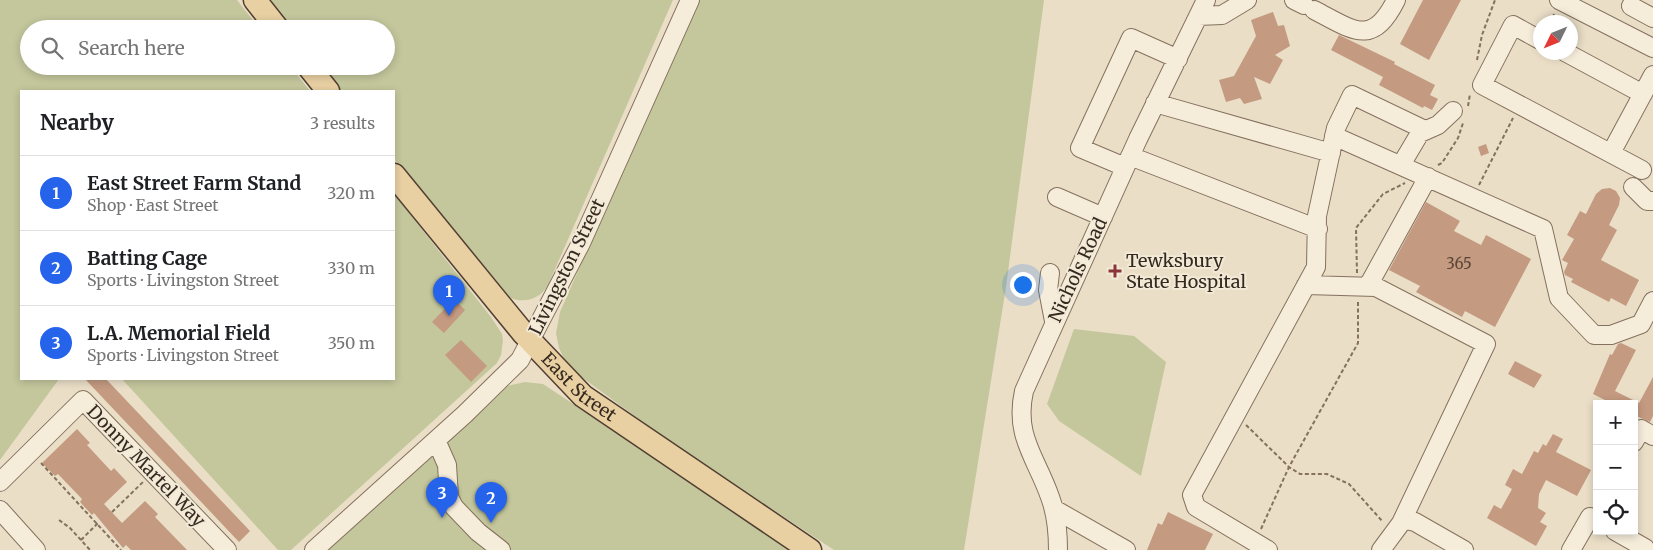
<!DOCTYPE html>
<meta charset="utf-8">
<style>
:root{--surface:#fff;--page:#f2f2f2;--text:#202124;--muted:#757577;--line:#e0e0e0;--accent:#2563eb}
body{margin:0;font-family:Merriweather,serif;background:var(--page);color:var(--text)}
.controls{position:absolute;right:15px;bottom:15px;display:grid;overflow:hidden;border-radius:0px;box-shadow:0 2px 8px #0003}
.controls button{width:45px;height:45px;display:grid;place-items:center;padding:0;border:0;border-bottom:1px solid var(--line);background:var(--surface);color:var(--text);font:25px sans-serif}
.compass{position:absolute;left:1533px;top:15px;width:45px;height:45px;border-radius:50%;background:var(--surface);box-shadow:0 2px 8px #0003;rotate:227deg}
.you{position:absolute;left:1022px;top:284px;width:18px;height:18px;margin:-12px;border:4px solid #fff;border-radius:50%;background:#1a73e8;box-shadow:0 0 0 8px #1a73e833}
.badge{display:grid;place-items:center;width:32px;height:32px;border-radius:50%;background:var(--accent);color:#fff;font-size:16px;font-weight:700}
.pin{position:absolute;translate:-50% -41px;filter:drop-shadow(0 1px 2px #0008)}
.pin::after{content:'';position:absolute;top:26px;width:18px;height:15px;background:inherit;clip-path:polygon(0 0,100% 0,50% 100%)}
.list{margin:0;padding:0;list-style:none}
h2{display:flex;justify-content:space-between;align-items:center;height:65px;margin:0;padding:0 20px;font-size:21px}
h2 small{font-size:16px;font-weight:400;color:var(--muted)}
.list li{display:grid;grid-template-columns:32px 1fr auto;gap:15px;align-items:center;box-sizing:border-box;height:75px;padding:0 20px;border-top:1px solid var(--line)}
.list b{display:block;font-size:19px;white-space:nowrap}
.list p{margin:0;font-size:16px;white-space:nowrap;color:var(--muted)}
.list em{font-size:16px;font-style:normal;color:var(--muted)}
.icon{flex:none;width:28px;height:28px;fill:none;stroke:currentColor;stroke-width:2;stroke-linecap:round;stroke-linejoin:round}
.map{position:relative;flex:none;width:1653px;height:550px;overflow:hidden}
.search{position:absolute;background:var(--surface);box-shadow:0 2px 8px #0003;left:20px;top:20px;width:375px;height:55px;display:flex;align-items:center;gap:12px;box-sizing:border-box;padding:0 18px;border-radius:28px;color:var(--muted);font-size:19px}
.panel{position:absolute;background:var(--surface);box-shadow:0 2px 8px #0003;left:20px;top:90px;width:375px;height:290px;border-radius:0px}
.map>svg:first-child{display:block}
.green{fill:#c4c79c}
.building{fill:#c49a81}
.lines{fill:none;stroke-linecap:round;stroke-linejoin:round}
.minor-casing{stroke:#84715e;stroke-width:20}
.major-casing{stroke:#523f32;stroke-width:25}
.path{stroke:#84715e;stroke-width:2;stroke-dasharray:4 2.5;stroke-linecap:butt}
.minor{stroke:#f6ecda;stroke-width:18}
.major{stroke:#e9d0a3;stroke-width:22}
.poi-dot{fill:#8d3439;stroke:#f2e9d6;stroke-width:2}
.labels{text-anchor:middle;stroke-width:4;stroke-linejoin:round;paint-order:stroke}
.number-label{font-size:15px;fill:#5a4638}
.poi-label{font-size:18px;fill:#362a20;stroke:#f2e9d6;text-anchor:start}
.street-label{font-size:18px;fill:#362a20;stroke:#f2e9d6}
</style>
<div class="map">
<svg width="1653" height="550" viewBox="0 0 1653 550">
<rect width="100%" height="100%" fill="#eadec7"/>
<path class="green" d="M0 0H237L260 29H29V66H290L310 91H21V379H59L0 460Z
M265 0H673L548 285C537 304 514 305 499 290L394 159V91H338L318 66H386V29H288Z
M697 0H1044L1006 287 964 550H834L669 441 576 373 566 363 559 348 556 333 560 312Z
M394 194 491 317 502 334 503 341 501 355 497 363 291 550H278L122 379H394Z
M1074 329 1134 336 1166 362 1141 476 1059 421 1047 404Z
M525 382 543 384 795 550H328L507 386Z"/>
<path class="building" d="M1423 0H1461L1429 60 1400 44Z
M1273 12 1278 26 1284 25 1290 46 1275 55 1283 60 1270 84 1254 77 1262 99 1244 104 1240 98 1226 102 1219 80 1234 76 1256 36 1251 20Z
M1339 35 1395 62 1394 64 1435 85 1430 95 1438 99 1432 110 1424 106 1423 108 1379 85 1383 77 1331 50Z
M1486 144 1489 153 1481 156 1478 147Z
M1610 188 1616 191 1620 198 1619 205 1609 225 1617 230 1601 260 1639 280 1626 306 1611 298 1609 302 1571 282 1573 279 1565 275 1564 272 1568 263 1562 260 1574 239 1567 235 1580 211 1586 214 1596 194 1602 189Z
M1426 202 1460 221 1454 231 1481 245 1486 235 1531 259 1495 327 1465 311 1462 317 1416 292 1420 286 1389 270Z
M454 299 465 310 444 333 432 322Z
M461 340 487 366 471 382 445 355Z
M1621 343 1636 350 1615 391 1639 403 1653 377V416L1650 422 1634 415V404H1613L1593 394 1610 354 1612 355 1618 344Z
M1515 361 1542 375 1534 388 1508 374Z
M85 379H106L250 531 239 542Z
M77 429 90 443 87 445 111 471 114 468 127 482 104 504 122 523 145 501 158 514 155 517 187 550H131L126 545 123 548 94 513 92 515 80 502 82 499 58 474 55 476 42 463Z
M1553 434 1563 439 1556 452 1591 470 1577 496 1546 480 1539 494 1538 508 1546 513 1540 522 1547 526 1536 546 1487 518 1494 505 1501 509 1512 489 1505 485 1513 469 1522 474 1534 451 1538 453 1543 444 1546 446Z
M1168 512 1213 534 1205 550H1147L1158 523 1162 525Z"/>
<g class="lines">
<g class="minor-casing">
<path id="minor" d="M1294 0 1304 5
M1559 0 1653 48
M1631 6 1653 18
M1314 10C1353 30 1372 48 1396 0
M1198 16 1222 15 1247 0
M1540 40 1513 25 1482 85 1642 170
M1565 52 1643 94
M1155 103 1331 153
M1334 136 1543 229 1559 298 1594 335H1611L1641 324 1653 301
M1611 153 1653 75
M1130 156 1318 229
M1401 165 1420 133 1438 125 1453 111
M1125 167 1080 148 1131 38 1178 59
M1633 187 1647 201H1653
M1057 197 1103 217
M1050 273 1048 290 1054 321
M1306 285 1376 287 1486 344 1401 523 1381 550
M1368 286 1428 177
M436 440 447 465 449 497 454 507 478 532 501 550
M1634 442 1641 429 1653 436
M0 482 83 400 227 550
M1054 509 1126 550
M0 510 36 550
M1401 523 1407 520 1415 522 1464 550
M1615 531 1645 548
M314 550 465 414 520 360 581 243 690 0
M1058 550C1058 533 1056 513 1050 497 1036 457 1014 436 1024 391L1138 139 1206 0
M1268 550 1196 507 1192 495 1316 267 1317 216 1336 128 1352 95 1425 130
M1571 550 1590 517"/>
</g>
<g class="major-casing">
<g id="major">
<path d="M255 0 278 29"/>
<path d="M308 66 328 91"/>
<path id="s1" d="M394 175 524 334 583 396 810 550"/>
</g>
</g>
<path class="path" d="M1551 22 1554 14
M1477 60 1482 35 1495 0
M1468 106 1470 94
M1438 165 1442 163 1458 138 1463 123
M1479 185 1513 118
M1357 273 1356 228 1383 194 1405 183
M1246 425 1289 467 1300 474H1327L1349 484 1383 522
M41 463 121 550
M112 512 143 482
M59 520 70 528 90 550
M1261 529 1289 467 1358 343V300
M81 540 97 524 100 523"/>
<use href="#minor" class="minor"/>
<use href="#major" class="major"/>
</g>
<path class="poi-dot" d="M1112.5 263.5h5v5h5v5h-5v5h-5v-5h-5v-5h5z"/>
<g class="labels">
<g class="number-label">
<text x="1459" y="269">365</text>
</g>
<g class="poi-label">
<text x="1126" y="267">Tewksbury<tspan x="1126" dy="21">State Hospital</tspan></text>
</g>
<g class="street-label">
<text transform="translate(567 267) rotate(-64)" y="6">Livingston Street</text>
<text transform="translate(1078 270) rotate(-65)" y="6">Nichols Road</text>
<text dy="6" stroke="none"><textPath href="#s1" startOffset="282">East Street</textPath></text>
<text transform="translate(146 466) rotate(46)" y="6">Donny Martel Way</text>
</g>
</g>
</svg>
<div class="controls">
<button>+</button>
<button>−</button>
<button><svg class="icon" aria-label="locate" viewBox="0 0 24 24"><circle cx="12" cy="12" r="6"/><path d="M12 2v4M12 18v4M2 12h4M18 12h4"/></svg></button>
</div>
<svg class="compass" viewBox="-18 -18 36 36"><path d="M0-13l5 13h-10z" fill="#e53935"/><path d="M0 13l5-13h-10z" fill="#757577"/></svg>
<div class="you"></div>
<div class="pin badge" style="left:449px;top:316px">1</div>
<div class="pin badge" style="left:491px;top:523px">2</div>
<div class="pin badge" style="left:442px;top:518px">3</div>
<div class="search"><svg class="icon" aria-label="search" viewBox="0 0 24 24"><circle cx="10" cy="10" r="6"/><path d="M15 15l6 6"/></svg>Search here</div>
<section class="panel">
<h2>Nearby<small>3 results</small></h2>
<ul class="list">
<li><span class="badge">1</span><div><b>East Street Farm Stand</b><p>Shop · East Street</p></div><em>320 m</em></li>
<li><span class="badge">2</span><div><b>Batting Cage</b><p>Sports · Livingston Street</p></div><em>330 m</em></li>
<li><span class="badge">3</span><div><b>L.A. Memorial Field</b><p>Sports · Livingston Street</p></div><em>350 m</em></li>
</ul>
</section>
</div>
